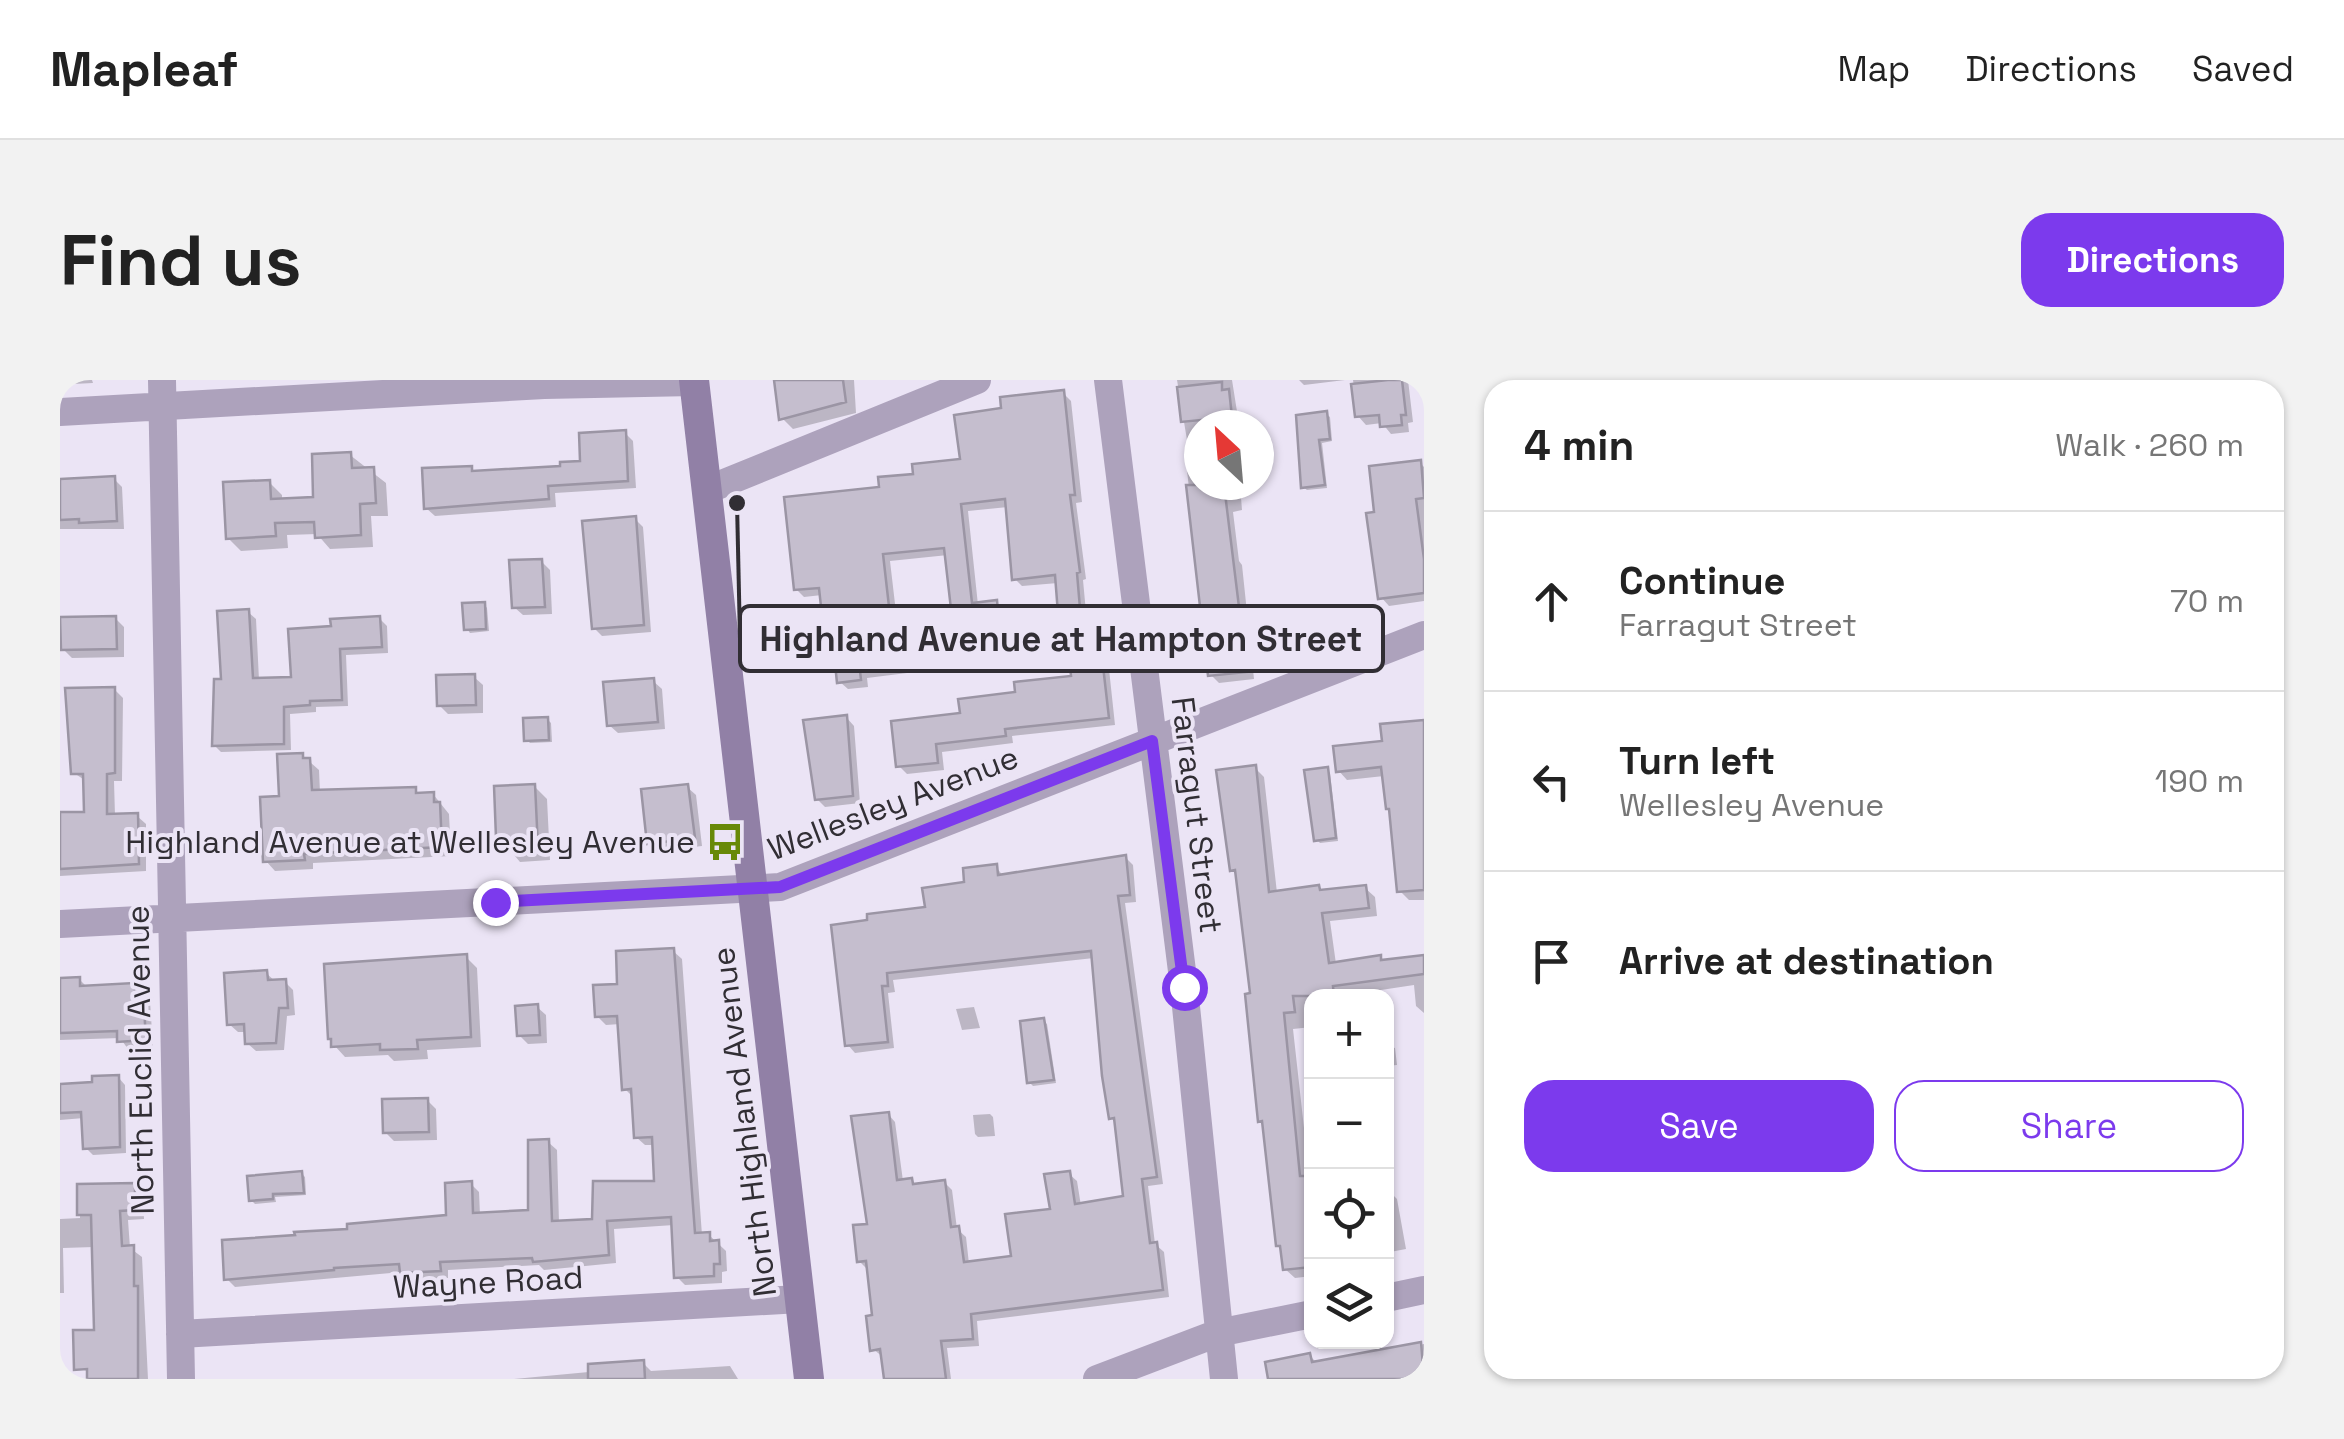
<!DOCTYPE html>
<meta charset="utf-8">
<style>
:root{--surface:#fff;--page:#f2f2f2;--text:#222;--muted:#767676;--line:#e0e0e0;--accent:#7c3aed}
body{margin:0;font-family:"Space Grotesk",sans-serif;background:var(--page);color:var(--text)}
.controls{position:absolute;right:30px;bottom:30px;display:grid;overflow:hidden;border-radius:20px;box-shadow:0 2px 8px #0004}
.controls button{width:90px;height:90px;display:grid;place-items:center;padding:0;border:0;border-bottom:2px solid var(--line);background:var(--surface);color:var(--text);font:50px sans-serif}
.compass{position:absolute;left:1124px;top:30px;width:90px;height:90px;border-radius:50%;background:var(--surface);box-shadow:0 2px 8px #0004;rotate:334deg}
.stop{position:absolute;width:30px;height:30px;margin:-22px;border:8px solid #7c3aed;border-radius:50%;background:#fff}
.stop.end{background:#7c3aed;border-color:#fff;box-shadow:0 2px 10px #0008}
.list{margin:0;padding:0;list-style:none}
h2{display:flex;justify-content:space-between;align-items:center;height:130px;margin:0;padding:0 40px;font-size:42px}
h2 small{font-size:32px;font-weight:400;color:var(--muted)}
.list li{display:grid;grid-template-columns:65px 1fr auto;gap:30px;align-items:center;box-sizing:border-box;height:180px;padding:0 40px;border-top:2px solid var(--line)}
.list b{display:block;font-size:38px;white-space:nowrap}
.list p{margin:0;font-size:32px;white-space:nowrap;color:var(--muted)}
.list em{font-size:32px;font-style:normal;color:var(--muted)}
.actions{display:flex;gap:20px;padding:30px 40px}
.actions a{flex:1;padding:22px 0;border:2px solid var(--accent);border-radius:30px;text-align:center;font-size:35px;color:var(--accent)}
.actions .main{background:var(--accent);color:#fff}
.icon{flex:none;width:55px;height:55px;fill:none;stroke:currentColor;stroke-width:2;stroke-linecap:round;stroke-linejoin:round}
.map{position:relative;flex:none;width:1364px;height:999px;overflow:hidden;border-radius:30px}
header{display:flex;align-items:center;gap:60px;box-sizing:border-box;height:140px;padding:0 50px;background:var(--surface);border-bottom:2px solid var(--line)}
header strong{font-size:48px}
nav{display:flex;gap:55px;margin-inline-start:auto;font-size:35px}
.intro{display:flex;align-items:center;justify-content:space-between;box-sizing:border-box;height:240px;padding:0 60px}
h1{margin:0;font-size:70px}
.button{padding:25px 45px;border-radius:30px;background:var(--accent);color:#fff;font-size:35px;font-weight:700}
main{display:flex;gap:60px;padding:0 60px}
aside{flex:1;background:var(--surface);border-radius:30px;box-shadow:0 2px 8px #0004}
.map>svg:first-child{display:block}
.shadow{fill:#0003}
.building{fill:#c5bece;stroke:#9b95a4;stroke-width:2.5}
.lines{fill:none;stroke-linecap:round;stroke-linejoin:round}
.street{stroke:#ada2bc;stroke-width:28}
.secondary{stroke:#9180a6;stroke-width:30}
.route{stroke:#7c3aed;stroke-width:12}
.labels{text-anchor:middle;stroke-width:8;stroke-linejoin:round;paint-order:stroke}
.street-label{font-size:32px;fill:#312e34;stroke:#ebe4f5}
.poi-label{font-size:32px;fill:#312e34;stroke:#ebe4f5;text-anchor:end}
.leader{fill:none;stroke:#312e34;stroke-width:4}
.callout-dot{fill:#312e34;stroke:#ebe4f5;stroke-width:4}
.callout{fill:#ebe4f5;stroke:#312e34;stroke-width:4}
.callout-label{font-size:35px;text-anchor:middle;font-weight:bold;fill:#312e34}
</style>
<header>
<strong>Mapleaf</strong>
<nav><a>Map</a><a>Directions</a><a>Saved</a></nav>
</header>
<div class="intro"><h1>Find us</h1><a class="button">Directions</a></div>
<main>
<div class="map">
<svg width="1364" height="999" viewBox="0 0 1364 999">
<rect width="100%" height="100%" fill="#ebe4f5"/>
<path class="shadow" d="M8 0H32L33 3 13 4Z
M717 0H794L796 33 733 49 722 38Z
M1117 0H1172L1179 44 1139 45V105H1180L1182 130 1173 132 1179 181 1182 185 1194 299 1159 303 1151 295 1127 91 1132 90Z
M1239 0H1285L1244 5Z
M1293 0H1348L1353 42 1348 43 1349 52 1331 54 1322 43 1306 45 1298 36Z
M1003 13 1011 21 1022 122 1016 123 1026 199 1023 200 1028 254 1038 253 1046 261 1055 345 952 356 953 363 882 372 884 390 847 394 839 386 903 336 1014 298 1010 263 987 266 979 258 1001 237 998 203 962 206 955 199 948 127 908 131 918 225 936 223 944 230 946 251 921 254 923 269 906 271 898 263 888 175 830 181 839 258 844 263 847 293 807 298 808 307 788 309 780 302 774 253 765 244 762 215 744 217 736 209 821 109 902 81 944 30Z
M1266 34 1270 37 1272 61 1262 63 1267 108 1247 110 1243 107Z
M565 53 573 61 576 108 495 113 496 127 375 136 366 128 411 88 416 93 503 88 523 83Z
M290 75 326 103 328 136H311L313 167 270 169 257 154 227 155 228 168 181 171 168 158 209 102 222 115V121L256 119Z
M1360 83 1364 87V221L1329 226 1321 217 1317 134Z
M54 99 62 107 64 149H0V106Z
M575 139 583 147 591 252 542 256 534 248Z
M481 181 490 190 492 234 463 235 454 227Z
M424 224 427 228 429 251 410 253 407 249Z
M188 232 196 239 199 300 234 299 273 249 320 239 327 246 328 273 286 275 288 326 256 327V332L230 334 231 370 161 372 154 365 163 301Z
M55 238 64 247V277L12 278 3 269Z
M414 297 423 305V333L388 334 379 325Z
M593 301 602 309 605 349 558 353 549 345Z
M54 309 63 318 62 401H54L55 436H77L86 444V491L0 496V435L26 434V401L14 393Z
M786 337 794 346 800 423 765 427 757 419Z
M487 339 491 343 492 362 470 363 467 360Z
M1364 342V520H1349L1340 511 1332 432 1328 428 1324 396 1287 400 1278 390Z
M242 375 259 390 260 413 355 410 360 415 373 414 389 434 391 476 253 483V489L215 491 206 481 222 418Z
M1195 388 1204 397 1217 513 1258 508 1262 512 1305 508 1315 517 1317 536 1270 541 1276 584 1320 577 1325 582 1364 578V633L1356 626 1354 605 1281 616H1252V647L1233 649 1246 766H1252V896L1235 898 1225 889 1223 870 1218 865 1193 616 1178 496 1172 490Z
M1267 389 1270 393 1278 461 1260 463 1256 459Z
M474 406 487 419 490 480 460 482 439 457Z
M627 407 636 415 642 466 598 471 590 462Z
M1065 477 1073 485 1076 522 1065 523 1103 804 1088 806 1095 864 1104 872 1109 917 917 941 919 966 887 968 891 999H826L823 977 813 969 815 937 807 889 799 881 809 846 828 734 835 742 843 801 851 800 857 806 884 802 892 810 897 849 906 857 909 884 953 878 993 831 1009 794 1017 801 1021 826 1066 818 1057 743 1051 737 1034 578 833 600 835 612 828 613 834 668 795 673 788 665 773 547 867 530 936 487 944 497Z
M613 571 622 579 642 855H649L666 871 667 891 662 892V903L625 905 617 897 614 845 554 849 556 883 484 890 479 885 388 890V898L351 900 342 892 175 907 167 899 290 851 388 837 411 804 419 812 420 835 471 832 488 762 497 770 499 843 534 841 597 803 595 765H585L576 757 574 718 565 709 560 644 546 645 537 636 560 606Z
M406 577 417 588 421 667 367 670 368 679 334 681 328 675 285 677 274 665Z
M206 593 216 602H225L233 610 235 635 227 636 224 670 196 671 187 663V652H178L169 644Z
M19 599 28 608 74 606 82 612 90 621 93 668 68 669 60 658 0 660V601Z
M477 627 486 635 487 663 468 664 459 655Z
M914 627 920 648 902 650 896 629Z
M983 641 987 644 996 703 973 706 969 702Z
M1326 665 1335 668 1337 685 1326 686Z
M58 697 65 705 66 773 33 775 26 768 24 738 0 740V707L35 705Z
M367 720 376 729 377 760 334 761 325 752Z
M930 734 933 737 935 756 918 757 915 754 913 735Z
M242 794 245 797 246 815 215 817 216 822 195 824 191 820Z
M74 805 83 815 84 839 68 840 70 868 82 877 88 999H36L34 867 3 868 4 913H0V839L20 838V806Z
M1328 810 1337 819 1346 869 1330 872 1326 869Z
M1364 964V999H1211L1249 975 1258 984Z
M583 983 591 991 670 986 678 999H454L550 990Z"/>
<path class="building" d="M714 0H783L786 22 719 40Z
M1328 0H1342L1346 35H1341L1342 45 1320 47 1319 35 1295 37 1291 4Z
M1162 2V10L1169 9 1172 37 1121 42 1117 7Z
M1004 10 1015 115H1010L1020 192 1017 193 1022 252 1039 251 1049 338 945 349 946 356 876 364 878 383 836 387 831 341 900 333 898 319 955 312 954 302 1011 296 1007 256 977 259 974 237 998 234 995 195 952 200 945 119 901 124 912 223 937 220 939 244 915 246 917 262 895 264 884 168 823 174 832 253 837 252 841 286 800 291 801 300 777 303 771 244 763 245 759 208 734 210 724 117 819 107 818 97 853 94 852 84 900 79 894 35 941 28 940 17Z
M1267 31 1270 59 1259 60 1265 105 1241 108 1236 35Z
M566 50 568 101 488 106 489 119 364 129 362 88 412 86V91L500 86V82L520 81 519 53Z
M291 72 292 88 314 87 316 123 300 124 301 155 255 158 254 142 215 143 216 156 166 159 163 102 210 100 211 119 253 117 252 74Z
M1361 80 1364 118 1356 119 1364 179V213L1318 219 1306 133 1314 132 1309 86Z
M55 96 57 141 19 143V139L0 140V99Z
M1126 105H1164L1187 292 1148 296Z
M576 136 584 245 532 249 522 141Z
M482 179 485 227 452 228 449 180Z
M425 222 426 249 404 250 402 223Z
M189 229 193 298 231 297 228 249 271 246 270 239 320 236 322 267 280 269 282 320 250 321V325L224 327V364L152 366 154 299H161L157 231Z
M56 236 57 269 1 270 0 237Z
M415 294 416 325 377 326 376 295Z
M594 298 598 342 547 346 543 302Z
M55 307V393L47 394V434L78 433 79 484 0 489V432H24L23 394H11L5 308Z
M787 335 793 416 755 420 743 340Z
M488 337 489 360 464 361 463 338Z
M1364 340V510L1337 512 1329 429H1326L1321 387 1276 392 1273 366 1322 361 1320 344Z
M243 373V378H250L252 410 356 407V413L374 412V422H380L382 467 244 474 245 480 203 482 200 417 219 416 217 374Z
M1196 385 1209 512 1259 505 1260 510 1306 505 1309 528 1262 533 1269 583 1321 575V580L1364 575V594L1273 606 1274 616H1233L1235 632 1224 633 1240 796H1246L1250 820 1246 821 1252 887 1223 890 1220 866H1216L1202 741 1198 742 1185 614 1190 613 1175 490 1170 491 1156 390Z
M1268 387 1276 458 1254 461 1244 390Z
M475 404 478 468 444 470V457L436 458 434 406Z
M628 404 635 458 587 464 581 409Z
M1066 475 1070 515 1058 516 1097 797 1082 799 1090 863 1097 862 1103 910 911 934 913 959 881 961 886 999H824L820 969 810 971 806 936 812 935 806 881 797 882 793 845 807 844 791 736 829 732 837 800 852 798 853 804 885 800 891 847 899 846 904 882 951 876 945 834 990 829 984 794 1010 791 1015 824 1063 816 1054 738 1049 739 1042 696 1031 571 827 593 828 606H822L828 662 785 666 771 545 807 540V534L865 527 862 508 904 502 903 488 937 484 938 495Z
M614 568 635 853 650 852V861L659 860 660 884H654V896L614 898 611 837 547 841 549 875 473 882 472 878 380 882 381 891 340 893 339 884 274 888V890L164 900 162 860 235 855 234 852 287 849V844L386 835 385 803 412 801 413 833 468 830V760L489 759 492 841 532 839 533 801H594L592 757 574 758 571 709 562 710 557 636 535 637 533 605 557 604 556 571Z
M407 574 411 657 357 660 358 669 320 670V664L271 667V659H268L264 584Z
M207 590 208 600 226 599 228 628H219L216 663 185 664 184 644 167 645 164 593Z
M20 597V606L74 603 75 610H83L86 660 57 662V651L0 653V598Z
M478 624 480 655 457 656 455 626Z
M984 638 994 700 967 703 960 641Z
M59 695 60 767 23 769 21 732 0 733V704L32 702V696Z
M368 718 369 752 323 753 322 719Z
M242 791 244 813 213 814V819L189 821 187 796Z
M75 803V830L60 831 62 866 74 865V906H78V999H27V989L14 990 13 950H34L31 835H17V804Z
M1361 962 1364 999H1208L1205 982 1250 973 1252 982Z
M584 980 585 999H528V984Z"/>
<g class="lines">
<path class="street" d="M102 0 121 999
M1048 0 1124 607 1164 999
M0 32 484 5 634 2
M647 110 917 0
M0 544 720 507 1364 255
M1326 918 1364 910
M120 954 740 919
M1037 999 1158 953 1252 934"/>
<path class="secondary" d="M634 0 749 999"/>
</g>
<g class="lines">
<path class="route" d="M435 522 720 507 1092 361 1124 607"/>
</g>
<defs>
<g id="bus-bare" transform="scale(3)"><path d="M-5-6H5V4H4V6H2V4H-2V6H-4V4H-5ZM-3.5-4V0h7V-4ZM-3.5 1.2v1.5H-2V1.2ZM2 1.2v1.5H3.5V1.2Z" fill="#688908" stroke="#ebe4f5" stroke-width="2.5" paint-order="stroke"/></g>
</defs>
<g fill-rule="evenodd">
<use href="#bus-bare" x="665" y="462"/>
</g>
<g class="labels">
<g class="street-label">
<text transform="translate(833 423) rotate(-21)" y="11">Wellesley Avenue</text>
<text transform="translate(1137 435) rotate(83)" y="11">Farragut Street</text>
<text transform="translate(80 680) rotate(-91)" y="11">North Euclid Avenue</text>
<text transform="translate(684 742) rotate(-97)" y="11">North Highland Avenue</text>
<text transform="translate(428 902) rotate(-3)" y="11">Wayne Road</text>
</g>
<g class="poi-label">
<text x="635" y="473">Highland Avenue at Wellesley Avenue</text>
</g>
</g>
<path class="leader" d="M677 123L680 259"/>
<circle class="callout-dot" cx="677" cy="123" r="10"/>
<rect class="callout" x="680" y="226" width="643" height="65" rx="10"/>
<g class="callout-label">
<text x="1001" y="271">Highland Avenue at Hampton Street</text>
</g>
</svg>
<div class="controls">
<button>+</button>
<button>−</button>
<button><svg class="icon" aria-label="locate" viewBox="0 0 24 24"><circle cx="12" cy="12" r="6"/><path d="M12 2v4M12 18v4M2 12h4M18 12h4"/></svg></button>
<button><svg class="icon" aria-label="layers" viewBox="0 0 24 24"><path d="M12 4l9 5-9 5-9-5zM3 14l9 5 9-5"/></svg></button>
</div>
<svg class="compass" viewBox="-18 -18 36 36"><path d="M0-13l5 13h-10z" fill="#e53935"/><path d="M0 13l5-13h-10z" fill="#767676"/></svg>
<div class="stop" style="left:1124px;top:607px"></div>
<div class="stop end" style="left:435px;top:522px"></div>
</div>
<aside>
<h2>4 min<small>Walk · 260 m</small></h2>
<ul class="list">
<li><svg class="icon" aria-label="ahead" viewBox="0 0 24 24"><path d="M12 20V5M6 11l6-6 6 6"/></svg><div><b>Continue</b><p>Farragut Street</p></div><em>70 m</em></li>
<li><svg class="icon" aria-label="left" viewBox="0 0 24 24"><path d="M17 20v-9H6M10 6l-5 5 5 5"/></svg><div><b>Turn left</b><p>Wellesley Avenue</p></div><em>190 m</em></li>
<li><svg class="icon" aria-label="arrive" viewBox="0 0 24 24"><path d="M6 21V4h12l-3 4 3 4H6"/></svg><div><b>Arrive at destination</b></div></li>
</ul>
<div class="actions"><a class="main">Save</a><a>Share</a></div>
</aside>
</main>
